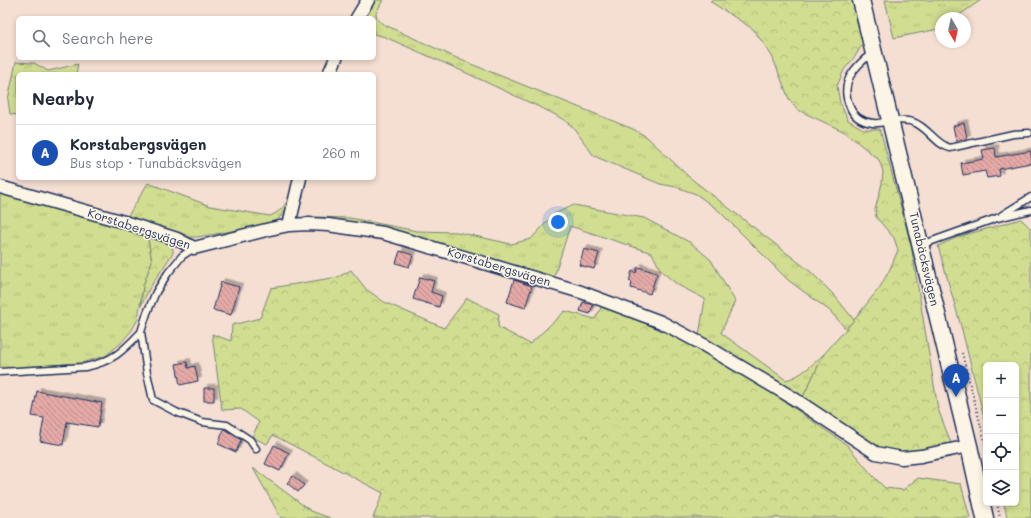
<!DOCTYPE html>
<meta charset="utf-8">
<style>
:root{--surface:#fff;--page:#f6f6f7;--text:#1f2937;--muted:#747a83;--line:#e0e1e3;--accent:#0b8043}
body{margin:0;font-family:Mali,sans-serif;background:var(--page);color:var(--text)}
.controls{position:absolute;right:12px;bottom:12px;display:grid;overflow:hidden;border-radius:6px;box-shadow:0 2px 6px #0003}
.controls button{width:36px;height:36px;display:grid;place-items:center;padding:0;border:0;border-bottom:1px solid var(--line);background:var(--surface);color:var(--text);font:20px sans-serif}
.compass{position:absolute;left:935px;top:12px;width:36px;height:36px;border-radius:50%;background:var(--surface);box-shadow:0 2px 6px #0003;rotate:171deg}
.you{position:absolute;left:558px;top:222px;width:14px;height:14px;margin:-10px;border:3px solid #fff;border-radius:50%;background:#1a73e8;box-shadow:0 0 0 6px #1a73e833}
.badge{display:grid;place-items:center;width:26px;height:26px;border-radius:50%;background:var(--accent);color:#fff;font-size:13px;font-weight:700}
.pin{position:absolute;translate:-50% -33px;filter:drop-shadow(0 1px 2px #0008)}
.pin::after{content:'';position:absolute;top:21px;width:14px;height:12px;background:inherit;clip-path:polygon(0 0,100% 0,50% 100%)}
.list{margin:0;padding:0;list-style:none}
h2{display:flex;justify-content:space-between;align-items:center;height:52px;margin:0;padding:0 16px;font-size:17px}
h2 small{font-size:13px;font-weight:400;color:var(--muted)}
.list li{display:grid;grid-template-columns:26px 1fr auto;gap:12px;align-items:center;box-sizing:border-box;height:56px;padding:0 16px;border-top:1px solid var(--line)}
.list b{display:block;font-size:15px;white-space:nowrap}
.list p{margin:0;font-size:13px;white-space:nowrap;color:var(--muted)}
.list em{font-size:13px;font-style:normal;color:var(--muted)}
.icon{flex:none;width:22px;height:22px;fill:none;stroke:currentColor;stroke-width:2;stroke-linecap:round;stroke-linejoin:round}
.map{position:relative;flex:none;width:1031px;height:518px;overflow:hidden}
.search{position:absolute;background:var(--surface);box-shadow:0 2px 6px #0003;left:16px;top:16px;width:360px;height:44px;display:flex;align-items:center;gap:10px;box-sizing:border-box;padding:0 14px;border-radius:6px;color:var(--muted);font-size:15px}
.panel{position:absolute;background:var(--surface);box-shadow:0 2px 6px #0003;left:16px;top:72px;width:360px;height:108px;border-radius:6px}
.map>svg:first-child{display:block}
.grass{fill:url(#grass-tufts);stroke:#768677}
.forest{fill:url(#forest-crowns);stroke:#768677}
.building{fill:url(#building-back-hatch);stroke:#1b2f5e;filter:url(#shadow)}
.lines{fill:none;stroke-linecap:round;stroke-linejoin:round}
.service-casing{stroke:#1b2f5e;stroke-width:9}
.minor-casing{stroke:#1b2f5e;stroke-width:15}
.tertiary-casing{stroke:#1b2f5e;stroke-width:19}
.path{stroke:#1b2f5e;stroke-width:2;stroke-dasharray:1 3;stroke-linecap:butt}
.service{stroke:#fcf5e5;stroke-width:6}
.minor{stroke:#fcf5e5;stroke-width:12}
.tertiary{stroke:#fcf5e5;stroke-width:16}
.labels{text-anchor:middle;stroke-width:3;stroke-linejoin:round;paint-order:stroke}
.street-label{font-size:12px;fill:#1b2f5e;stroke:#fcf5e5}
</style>
<div class="map">
<svg width="1031" height="518" viewBox="0 0 1031 518">
<defs>
<pattern id="grass-tufts" width="24" height="20" patternUnits="userSpaceOnUse"><rect width="24" height="20" fill="#d1dd90"/><path d="M3 7l-1-3M5 7V3M7 7l1-3M15 17l-1-3M17 17v-4M19 17l1-3" fill="none" stroke="#b3be7f"/></pattern>
<pattern id="forest-crowns" width="20" height="18" patternUnits="userSpaceOnUse"><rect width="20" height="18" fill="#d1dd90"/><path d="M2 6a3 3 0 1 1 6 0M12 15a3 3 0 1 1 6 0" fill="none" stroke="#b3be7f"/></pattern>
<pattern id="building-back-hatch" width="6" height="6" patternUnits="userSpaceOnUse"><rect width="6" height="6" fill="#e5aaa6"/><path d="M-1 5l2 2M0 0l6 6M5-1l2 2" fill="none" stroke="#b98b8a"/></pattern>
<filter id="shadow"><feDropShadow dx="3.5" dy="-3.5" stdDeviation="0" flood-color="#0004"/></filter>
</defs>
<rect width="100%" height="100%" fill="#f5ded2"/>
<filter id="ink" filterUnits="userSpaceOnUse"><feTurbulence type="fractalNoise" baseFrequency=".025" numOctaves="2"/><feDisplacementMap in="SourceGraphic" scale="8" xChannelSelector="R" yChannelSelector="G"/><feConvolveMatrix kernelMatrix="1 2 1 2 8 2 1 2 1" color-interpolation-filters="sRGB"/></filter>
<g filter="url(#ink)">
<path class="grass" d="M374 0H383L376 13 377 19 383 24 461 60 633 129 647 137 689 177 811 272 834 295 854 320 846 329 830 311 788 280 718 210 696 194 676 187 660 184 594 156 573 127 564 120 552 113 460 70 385 37 374 34V18H363Z
M885 0H981L955 18H941V28L939 29 894 38Z
M16 62 34 63 48 71 78 64 76 74H18V115L10 114 8 100Z
M148 183 210 206 270 216C286 209 287 201 294 186 289 202 287 212 274 223L210 235 197 237H185L126 219Z
M0 192 147 234 152 261 143 286 138 319 132 330 120 344 105 356 81 363 0 369Z
M574 205 644 218 691 243 711 260 735 301 721 333 786 380C801 376 812 365 824 354L802 399 699 336 705 299 678 285 661 271 652 253 570 226 554 277 495 259 383 230 308 219 316 217 350 218 417 231 457 232 511 244 531 239 554 214Z"/>
<path class="forest" d="M711 0H852L863 43 856 55 844 70 837 86 840 103 848 120 863 129H880L911 245 938 409 951 443 921 450 899 452 881 448 802 399 824 354 854 320 880 287 890 269 898 250 894 238 876 217 875 210 882 183 883 171 879 160 845 132 798 110 789 99 772 56 753 29 711 2Z
M1021 219 1031 229V518H1007L1004 503H1016V365H986V425L962 330 938 246 958 237Z
M147 234C159 237 174 238 173 253L149 289 141 306 143 286 152 261Z
M351 270 366 289 384 302 444 328 467 298 499 314 498 327 530 344 565 311 595 319 603 304 695 346 755 381 847 445 873 476 885 488 903 490 918 478 961 484 970 518H373L383 493 273 435 267 444 252 437 259 422 241 409 222 410 212 334 231 341 232 325 260 318 271 288 338 277Z
M253 468 311 511 330 518H281Z"/>
<path class="building" d="M964 123 967 138 956 141 953 126Z
M995 148 996 157 1031 151V163L999 169 1000 176 987 178 985 171 963 175 961 163 984 159 982 150Z
M584 249 599 253 594 269 579 265Z
M400 251 413 255 409 267 396 263Z
M638 267 657 273 650 294 631 288 632 282 629 281 632 271 636 273Z
M420 277 434 281 431 292 442 296 439 307 413 299Z
M514 280 532 286 525 308 507 302Z
M221 282 239 287 231 315 213 310Z
M583 302 593 305 590 314 580 311Z
M187 362 188 368 195 366 198 381 180 385 176 364Z
M204 388H214V401H204Z
M37 391 102 403 98 427 67 422 63 445 40 441 44 418 32 416Z
M224 429 241 440 236 452 218 444Z
M274 445 289 453 280 471 265 464Z
M293 476 304 485 298 492 287 483Z"/>
<g class="lines">
<g class="service-casing">
<path id="service" d="M872 53C854 67 839 83 850 107 854 117 863 122 873 123 878 124 884 122 888 121 895 120 907 120 913 122 928 127 935 144 950 148L1013 134 1029 133
M1002 215 1031 197
M921 245 997 218 1031 210
M194 248 182 256 168 273 156 292 147 313 141 332 147 373 153 400 176 412 202 422 227 425 250 440 256 449
M0 372 85 367C112 362 123 351 141 332"/>
</g>
<g class="minor-casing">
<path id="minor" d="M357 18 368 0
M329 74 336 58
M0 187 124 222 177 239 194 248 270 229 289 225 309 224 328 225 383 233 581 292 661 322 704 345 793 398 876 453 902 458 921 456 969 446
M289 225 300 178"/>
</g>
<g class="tertiary-casing">
<path id="tertiary" d="M861 0 969 446 985 518"/>
</g>
<path class="path" d="M962 353 986 446
M997 503 1000 518"/>
<use href="#service" class="service"/>
<use href="#minor" class="minor"/>
<use href="#tertiary" class="tertiary"/>
</g>
</g>
<g class="labels">
<g class="street-label">
<text transform="translate(139 229) rotate(18)" y="4">Korstabergsvägen</text>
<text transform="translate(924 259) rotate(77)" y="4">Tunabäcksvägen</text>
<text transform="translate(499 267) rotate(17)" y="4">Korstabergsvägen</text>
</g>
</g>
</svg>
<div class="controls">
<button>+</button>
<button>−</button>
<button><svg class="icon" aria-label="locate" viewBox="0 0 24 24"><circle cx="12" cy="12" r="6"/><path d="M12 2v4M12 18v4M2 12h4M18 12h4"/></svg></button>
<button><svg class="icon" aria-label="layers" viewBox="0 0 24 24"><path d="M12 4l9 5-9 5-9-5zM3 14l9 5 9-5"/></svg></button>
</div>
<svg class="compass" viewBox="-18 -18 36 36"><path d="M0-13l5 13h-10z" fill="#e53935"/><path d="M0 13l5-13h-10z" fill="#747a83"/></svg>
<div class="you"></div>
<div class="pin badge" style="left:956px;top:397px;background:#1a4fb4">A</div>
<div class="search"><svg class="icon" aria-label="search" viewBox="0 0 24 24"><circle cx="10" cy="10" r="6"/><path d="M15 15l6 6"/></svg>Search here</div>
<section class="panel">
<h2>Nearby<small></small></h2>
<ul class="list">
<li><span class="badge" style="background:#1a4fb4">A</span><div><b>Korstabergsvägen</b><p>Bus stop · Tunabäcksvägen</p></div><em>260 m</em></li>
</ul>
</section>
</div>
